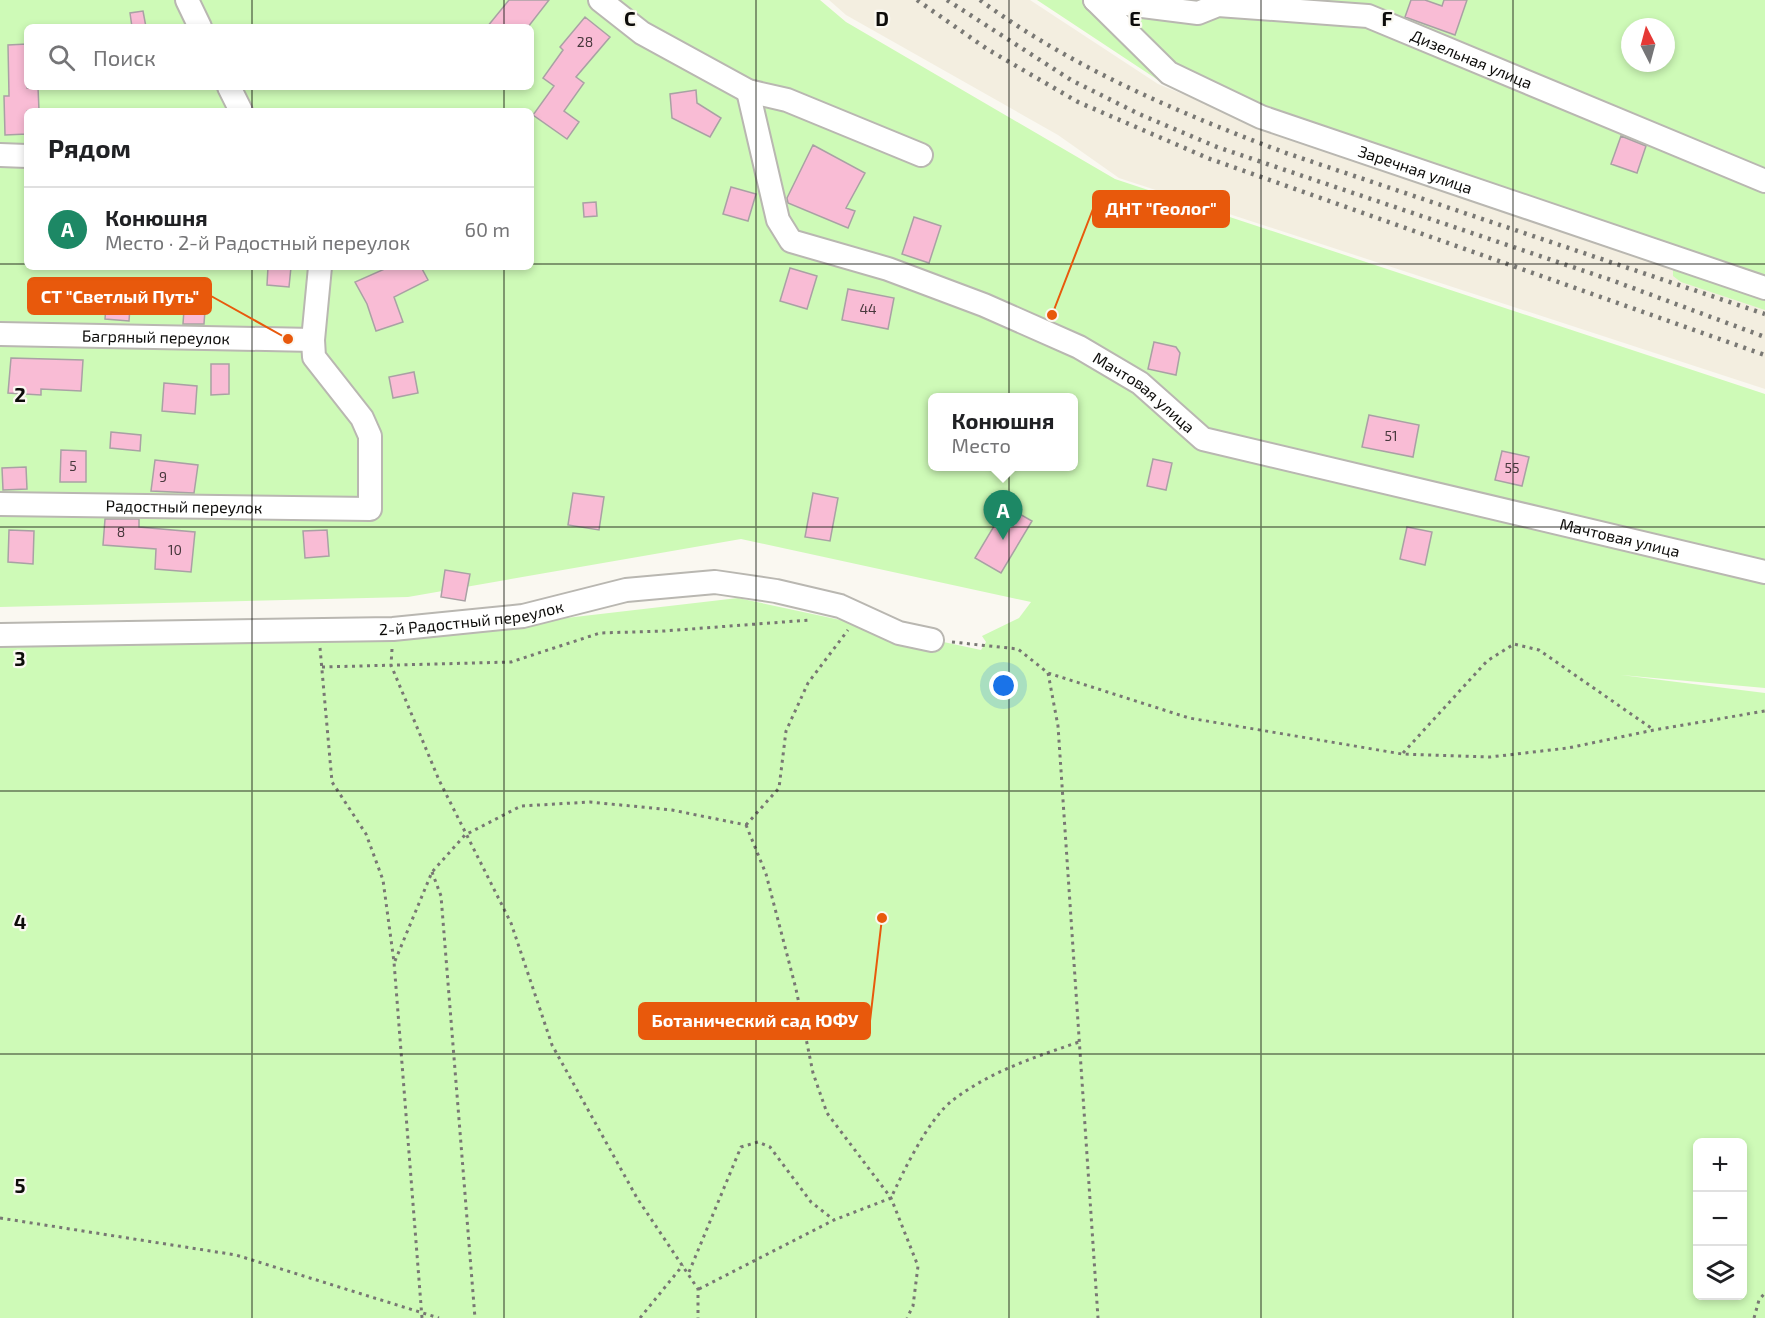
<!DOCTYPE html>
<html lang="ru">
<meta charset="utf-8">
<style>
:root{--surface:#fff;--page:#f2f2f2;--text:#202124;--muted:#757577;--line:#e0e0e0;--accent:#1d8865}
body{margin:0;font-family:"Exo 2",sans-serif;background:var(--page);color:var(--text)}
.controls{position:absolute;right:18px;bottom:18px;display:grid;overflow:hidden;border-radius:9px;box-shadow:0 3px 9px #0003}
.controls button{width:54px;height:54px;display:grid;place-items:center;padding:0;border:0;border-bottom:2px solid var(--line);background:var(--surface);color:var(--text);font:30px sans-serif}
.compass{position:absolute;left:1621px;top:18px;width:54px;height:54px;border-radius:50%;background:var(--surface);box-shadow:0 3px 9px #0003;rotate:354deg}
.you{position:absolute;left:1004px;top:686px;width:21px;height:21px;margin:-15px;border:4px solid #fff;border-radius:50%;background:#1a73e8;box-shadow:0 0 0 9px #1a73e833}
.badge{display:grid;place-items:center;width:39px;height:39px;border-radius:50%;background:var(--accent);color:#fff;font-size:20px;font-weight:700}
.pin{position:absolute;translate:-50% -50px;filter:drop-shadow(0 2px 3px #0008)}
.pin::after{content:'';position:absolute;top:32px;width:21px;height:18px;background:inherit;clip-path:polygon(0 0,100% 0,50% 100%)}
.popup{position:absolute;left:928px;top:393px;width:150px;height:78px;box-sizing:border-box;display:grid;place-content:center;border-radius:9px;background:var(--surface);filter:drop-shadow(0 2px 4px #0005);font-size:20px;white-space:nowrap;color:var(--muted)}
.popup b{font-size:22px;color:var(--text)}
.popup::after{content:'';position:absolute;left:50%;top:100%;margin-left:-12px;border:12px solid transparent;border-top-color:var(--surface)}
.list{margin:0;padding:0;list-style:none}
h2{display:flex;justify-content:space-between;align-items:center;height:78px;margin:0;padding:0 24px;font-size:26px}
h2 small{font-size:20px;font-weight:400;color:var(--muted)}
.list li{display:grid;grid-template-columns:39px 1fr auto;gap:18px;align-items:center;box-sizing:border-box;height:84px;padding:0 24px;border-top:2px solid var(--line)}
.list b{display:block;font-size:22px;white-space:nowrap}
.list p{margin:0;font-size:20px;white-space:nowrap;color:var(--muted)}
.list em{font-size:20px;font-style:normal;color:var(--muted)}
.icon{flex:none;width:33px;height:33px;fill:none;stroke:currentColor;stroke-width:2;stroke-linecap:round;stroke-linejoin:round}
.map{position:relative;flex:none;width:1765px;height:1318px;overflow:hidden}
.search{position:absolute;background:var(--surface);box-shadow:0 3px 9px #0003;left:24px;top:24px;width:510px;height:66px;display:flex;align-items:center;gap:15px;box-sizing:border-box;padding:0 21px;border-radius:9px;color:var(--muted);font-size:22px}
.panel{position:absolute;background:var(--surface);box-shadow:0 3px 9px #0003;left:24px;top:108px;width:510px;height:162px;border-radius:9px}
.map>svg:first-child{display:block}
.built{fill:#f3eee0}
.green{fill:#cefab7;fill-rule:evenodd}
.building{fill:#f9bcd5;stroke:#a9a1a4;stroke-width:1.5}
.lines{fill:none;stroke-linecap:round;stroke-linejoin:round}
.minor-casing{stroke:#b9b7b1;stroke-width:26}
.path{stroke:#787773;stroke-width:3;stroke-dasharray:3 4.5;stroke-linecap:butt}
.minor{stroke:#fff;stroke-width:22}
.rail{stroke:#797874;stroke-width:4.5;stroke-dasharray:3 6;stroke-linecap:butt}
.grid{fill:none;stroke:#0d0c0a;stroke-width:1.5;stroke-opacity:0.55}
.labels{text-anchor:middle;stroke-width:4.5;stroke-linejoin:round;paint-order:stroke}
.number-label{font-size:14px;fill:#48383d}
.street-label{font-size:16px;fill:#0d0c0a;stroke:#faf8f1}
.grid-label{font-size:20px;text-anchor:middle;font-weight:bold;fill:#0d0c0a;stroke:#faf8f1;stroke-width:4.5;stroke-linejoin:round;paint-order:stroke}
.leader{fill:none;stroke:#e8590c;stroke-width:2}
.callout-dot{fill:#e8590c;stroke:#faf8f1;stroke-width:2}
.callout{fill:#e8590c;stroke:#e8590c;stroke-width:2}
.callout-label{font-size:18px;text-anchor:middle;font-weight:bold;fill:#fff}
</style>
<div class="map">
<svg width="1765" height="1318" viewBox="0 0 1765 1318">
<rect width="100%" height="100%" fill="#faf8f1"/>
<path class="built" d="M829 0H1030L1158 84 1290 138 1765 293V389L1119 178 1058 135 846 15Z"/>
<path class="green" d="M0 0H820L846 22 1115 179 1765 394V688L1621 675 1765 693V1318H0V642L410 636 738 598 981 650 986 642 982 636 1019 618 1031 602 741 539 408 597 0 607ZM27 27H531V87H27ZM27 111H531V267H27ZM932 398H1074V466H932ZM1698 1142H1742V1296H1698Z
M1037 0H1765V285L1398 152 1161 82ZM1630 27H1666V63H1630Z
M1673 264 1765 291V310L1681 282 1673 276Z"/>
<path class="building" d="M509 0H549L528 27H487Z
M1411 0H1425L1442 6 1444 0H1467L1455 35 1405 17Z
M143 11 146 27H132L130 13Z
M585 17 610 37 576 77 584 83 564 111 579 122 567 139 533 115 554 86 543 78 563 50 560 47Z
M27 44V88L38 87 39 111H27V134L5 135 4 96H9L8 45Z
M696 90 697 103 721 118 710 137 672 118 670 94Z
M1621 136 1646 146 1637 173 1611 164Z
M813 145 865 173 846 208 855 211 848 228 788 203 787 198Z
M731 187 756 194 748 221 723 214Z
M596 202 597 216 584 217 583 203Z
M914 217 941 226 929 263 902 254Z
M268 267H291L289 287 267 285Z
M389 267H421L428 280 394 297 403 322 376 331 367 304 355 282Z
M790 268 817 276 807 309 780 301Z
M61 280H75L74 299H60Z
M848 289 894 298 888 329 842 320Z
M107 292 131 294 129 321 105 319Z
M185 295 206 296 204 324H183Z
M1154 342 1176 347 1180 353 1176 375 1148 369Z
M11 358 83 360 81 391 41 389V395L8 393Z
M211 364H229V394L211 395Z
M414 372 418 393 393 398 389 377Z
M164 383 197 386 195 414 162 411Z
M1369 415 1419 425 1413 457 1362 447Z
M111 432 141 435 140 451 110 448Z
M61 450 86 451V482H60Z
M1502 451 1529 457 1522 486 1495 480Z
M1153 459 1172 463 1166 490 1147 486Z
M155 460 198 465 194 493 151 491Z
M26 467 27 489 3 490 2 468Z
M573 493 604 497 599 530 568 525Z
M813 493 838 498 830 541 805 537Z
M1006 506 1032 521 1001 573 975 558Z
M105 519H139V527L195 532 191 572 155 569 156 549 103 545Z
M1407 527 1432 532 1425 565 1400 559Z
M9 530 34 531 33 564 8 562Z
M327 530 329 556 305 558 303 531Z
M445 570 470 574 465 601 441 597Z"/>
<g class="lines">
<g class="minor-casing">
<g id="minor">
<path d="M187 0 200 27"/>
<path d="M600 0 642 33 748 91 787 100 921 155"/>
<path id="s1" d="M1095 0 1169 73 1261 117 1765 288"/>
<path id="s2" d="M1095 0 1198 13 1218 5 1368 16 1765 181"/>
<path d="M229 87 241 111"/>
<path id="s3" d="M748 91 778 220 791 241 888 269 984 305 1079 347 1140 383 1203 439 1765 572"/>
<path d="M0 155 27 156"/>
<path id="s4" d="M0 334 313 340"/>
<path id="s5" d="M0 504 370 509V436L362 418 314 357 313 340 320 267"/>
<path id="s6" d="M0 635 393 629 523 616 626 590 715 582 776 591 840 606 899 633 932 640"/>
</g>
</g>
<path class="path" d="M952 642 1018 649 1048 673 1189 718 1402 754 1490 757 1568 748 1654 730 1765 711
M320 648 332 782 366 834 383 880 394 962 422 1318
M392 649 391 665 439 780 511 923 552 1045 637 1198 698 1289V1318
M322 667 511 662 600 633 664 631 810 620
M1048 673 1058 726 1098 1318
M1403 753 1487 661 1514 644 1539 650 1654 730
M746 825 766 874 796 989 813 1073 827 1113 891 1198 918 1266 913 1306 907 1318
M746 825 779 788 786 731 808 683 848 630
M432 872 441 896 475 1318
M395 961 432 872 465 835 521 806 590 802 672 810 746 825
M0 1218 236 1255 439 1318
M689 1272 741 1147 758 1142 770 1147 811 1202 834 1220
M699 1289 834 1220 891 1198C904 1170 929 1118 953 1100 991 1071 1035 1057 1079 1042
M640 1318 683 1265
M1754 1318 1759 1300 1765 1293"/>
<use href="#minor" class="minor"/>
<path class="rail" d="M917 0 987 49 1078 102 1210 159 1765 355
M947 0 1071 80 1139 114 1217 147 1611 280 1765 337
M980 0C1072 68 1179 113 1286 153L1765 314"/>
</g>
<path class="grid" d="M252 0V27M504 0V27M756 0V1318M1009 0V1318M1261 0V1318M1513 0V1318M252 87V111M504 87V111M0 264H27M531 264H1765M252 267V1318M504 267V1318M0 527H1765M0 791H1765M0 1054H1765"/>
<g class="labels">
<g class="number-label">
<text x="585" y="47">28</text>
<text x="868" y="314">44</text>
<text x="1391" y="441">51</text>
<text x="73" y="471">5</text>
<text x="1512" y="473">55</text>
<text x="163" y="482">9</text>
<text x="121" y="537">8</text>
<text x="175" y="555">10</text>
</g>
<g class="street-label">
<text dy="6" stroke="none"><textPath href="#s2" startOffset="388">Дизельная улица</textPath></text>
<text dy="6" stroke="none"><textPath href="#s1" startOffset="369">Заречная улица</textPath></text>
<text dy="6" stroke="none"><textPath href="#s4" startOffset="156">Багряный переулок</textPath></text>
<text dy="6" stroke="none"><textPath href="#s3" startOffset="544">Мачтовая улица</textPath></text>
<text dy="6" stroke="none"><textPath href="#s5" startOffset="184">Радостный переулок</textPath></text>
<text dy="6" stroke="none"><textPath href="#s3" startOffset="1048">Мачтовая улица</textPath></text>
<text dy="6" stroke="none"><textPath href="#s6" startOffset="472">2-й Радостный переулок</textPath></text>
</g>
</g>
<g class="grid-label">
<text x="630" y="26">C</text>
<text x="882" y="26">D</text>
<text x="1135" y="26">E</text>
<text x="1387" y="26">F</text>
<text x="20" y="402">2</text>
<text x="20" y="666">3</text>
<text x="20" y="929">4</text>
<text x="20" y="1193">5</text>
</g>
<path class="leader" d="M1052 315L1093 209M288 339L211 296M882 918L870 1021"/>
<g class="callout-dot">
<circle cx="1052" cy="315" r="6"/>
<circle cx="288" cy="339" r="6"/>
<circle cx="882" cy="918" r="6"/>
</g>
<g class="callout">
<rect x="1093" y="191" width="136" height="36" rx="6"/>
<rect x="28" y="278" width="183" height="36" rx="6"/>
<rect x="639" y="1003" width="231" height="36" rx="6"/>
</g>
<g class="callout-label">
<text x="1161" y="215">ДНТ "Геолог"</text>
<text x="120" y="303">СТ "Светлый Путь"</text>
<text x="755" y="1027">Ботанический сад ЮФУ</text>
</g>
</svg>
<div class="controls">
<button>+</button>
<button>−</button>
<button><svg class="icon" aria-label="layers" viewBox="0 0 24 24"><path d="M12 4l9 5-9 5-9-5zM3 14l9 5 9-5"/></svg></button>
</div>
<svg class="compass" viewBox="-18 -18 36 36"><path d="M0-13l5 13h-10z" fill="#e53935"/><path d="M0 13l5-13h-10z" fill="#757577"/></svg>
<div class="you"></div>
<div class="pin badge" style="left:1003px;top:540px">A</div>
<div class="popup"><b>Конюшня</b>Место</div>
<div class="search"><svg class="icon" aria-label="search" viewBox="0 0 24 24"><circle cx="10" cy="10" r="6"/><path d="M15 15l6 6"/></svg>Поиск</div>
<section class="panel">
<h2>Рядом<small></small></h2>
<ul class="list">
<li><span class="badge">A</span><div><b>Конюшня</b><p>Место · 2-й Радостный переулок</p></div><em>60 m</em></li>
</ul>
</section>
</div>
